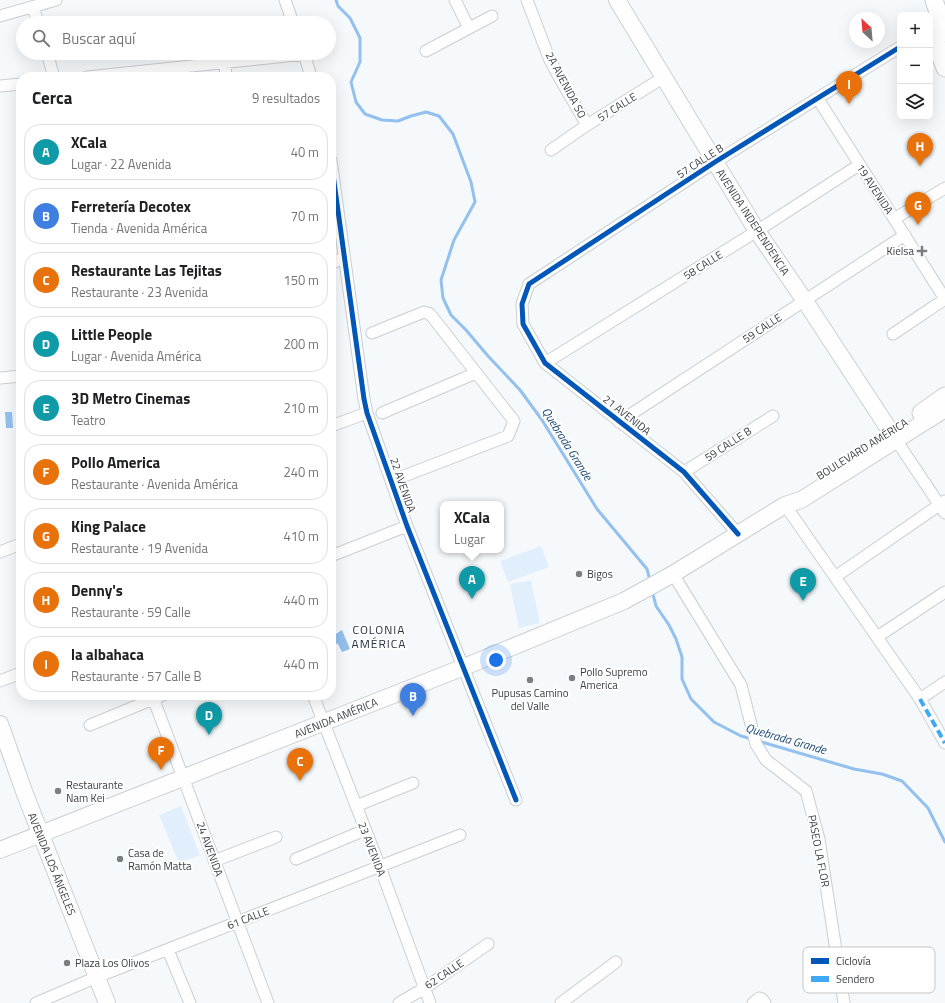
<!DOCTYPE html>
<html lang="es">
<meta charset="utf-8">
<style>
:root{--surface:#fff;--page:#f6f6f6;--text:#202124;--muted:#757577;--line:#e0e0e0;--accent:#7c3aed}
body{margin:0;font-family:"Titillium Web",sans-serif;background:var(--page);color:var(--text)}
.controls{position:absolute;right:12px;top:12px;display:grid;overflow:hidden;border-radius:8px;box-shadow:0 4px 16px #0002}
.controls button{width:36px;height:36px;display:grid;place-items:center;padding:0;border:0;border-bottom:1px solid var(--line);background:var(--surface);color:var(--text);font:20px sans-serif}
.compass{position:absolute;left:849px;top:12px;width:36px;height:36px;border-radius:50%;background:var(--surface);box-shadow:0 4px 16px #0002;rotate:334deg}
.you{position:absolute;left:496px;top:660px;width:14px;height:14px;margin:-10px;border:3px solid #fff;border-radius:50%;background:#1a73e8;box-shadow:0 0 0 6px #1a73e833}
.badge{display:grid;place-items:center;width:26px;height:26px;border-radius:50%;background:var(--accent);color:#fff;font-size:13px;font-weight:700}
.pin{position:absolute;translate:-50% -33px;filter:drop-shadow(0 1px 2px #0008)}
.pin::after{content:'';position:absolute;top:21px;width:14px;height:12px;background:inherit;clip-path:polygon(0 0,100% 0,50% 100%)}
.popup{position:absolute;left:440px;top:501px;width:64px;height:52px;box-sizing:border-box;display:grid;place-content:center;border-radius:8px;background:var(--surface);filter:drop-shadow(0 1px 3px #0005);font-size:13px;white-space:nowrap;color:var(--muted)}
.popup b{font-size:15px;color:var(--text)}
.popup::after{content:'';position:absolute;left:50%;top:100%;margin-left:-8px;border:8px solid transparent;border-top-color:var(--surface)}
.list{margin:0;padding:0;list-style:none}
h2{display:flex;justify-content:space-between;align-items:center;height:52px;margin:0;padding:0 16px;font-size:17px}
h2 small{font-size:13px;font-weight:400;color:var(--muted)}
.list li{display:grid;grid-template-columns:26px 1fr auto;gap:12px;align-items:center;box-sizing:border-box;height:56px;margin:0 8px 8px;padding:0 8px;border:1px solid var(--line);border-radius:16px}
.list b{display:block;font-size:15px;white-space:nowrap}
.list p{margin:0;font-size:13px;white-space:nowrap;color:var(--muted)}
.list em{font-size:13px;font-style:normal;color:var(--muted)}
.icon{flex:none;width:22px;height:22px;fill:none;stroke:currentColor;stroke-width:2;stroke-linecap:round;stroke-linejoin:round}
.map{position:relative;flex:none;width:945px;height:1003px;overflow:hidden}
.search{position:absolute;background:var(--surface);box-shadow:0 4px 16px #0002;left:16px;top:16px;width:320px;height:44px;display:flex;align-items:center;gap:10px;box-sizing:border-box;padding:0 14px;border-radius:22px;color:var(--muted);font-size:15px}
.panel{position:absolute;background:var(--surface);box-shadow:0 4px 16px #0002;left:16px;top:72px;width:320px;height:628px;border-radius:16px}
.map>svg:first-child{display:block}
.green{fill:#e1effd}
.water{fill:#93c0ee}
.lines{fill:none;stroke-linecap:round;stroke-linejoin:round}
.stream{stroke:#93c0ee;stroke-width:3}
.street-casing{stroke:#cbcfd2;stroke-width:13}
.secondary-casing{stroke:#cbcfd2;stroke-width:18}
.primary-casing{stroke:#cbcfd2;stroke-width:19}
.street{stroke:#fefefe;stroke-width:11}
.secondary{stroke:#fefefe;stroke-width:16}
.primary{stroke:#fefefe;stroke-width:17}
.quiet{stroke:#3fa9f5;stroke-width:4;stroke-dasharray:8 4;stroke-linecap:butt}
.cycleway-casing{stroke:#fff;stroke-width:8}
.cycleway{stroke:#0057b8;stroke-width:5}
.poi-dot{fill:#7a7f83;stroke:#fff;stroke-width:1.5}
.labels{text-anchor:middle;stroke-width:4;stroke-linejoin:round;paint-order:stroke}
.street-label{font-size:11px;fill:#373d43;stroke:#fff}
.poi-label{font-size:11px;fill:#373d43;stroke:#fff;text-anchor:start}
.water-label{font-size:12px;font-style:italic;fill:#1b4771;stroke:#fff}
.neighbourhood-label{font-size:12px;letter-spacing:1px;fill:#25313e;stroke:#fff}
.key{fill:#fff;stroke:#c3c5c7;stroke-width:1}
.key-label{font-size:11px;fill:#373d43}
</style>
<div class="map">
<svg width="945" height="1003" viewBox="0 0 945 1003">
<rect width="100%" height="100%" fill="#f6f9fb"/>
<path class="green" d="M541 546 549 567 508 582 500 561Z
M531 580 540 623 519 628 510 584Z
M181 806 200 855 179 863 159 815Z"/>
<path class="water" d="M5 412H12L13 428H6Z
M342 630 350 649 342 652 338 644 334 643 331 637Z"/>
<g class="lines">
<path class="stream" d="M336 0 338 6 350 18 360 38V62L351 82 356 102 365 114 382 120 398 121 411 116 426 112 439 116 453 134 471 182 475 202 454 240 441 280 443 298 451 315 466 330 488 356 520 390 542 420 597 509 647 569 650 581
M652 590 656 606 669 625 676 639 682 657V679L691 699 714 722 741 736 752 739
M758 741 854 769 882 774 902 781 928 808 945 842"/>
<g class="street-casing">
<path id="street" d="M285 0 293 23
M455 0 469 28
M527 0 549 58 559 77 587 125
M33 7 38 23
M0 16 56 0
M426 51 492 16
M47 53 54 77
M304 53 311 77
M225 63 226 77
M87 77 305 54
M0 86 21 84
M818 99 945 299
M551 150 587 125 664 77
M331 160 364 399 367 413 407 526 516 800
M894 219 945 188
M331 264 344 257
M372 333 424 312 430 314 514 421 508 436 391 481
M893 334 945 299
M545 363 757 231 859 165
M0 378 21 376
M382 413 476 373
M619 422 905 235
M331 426 367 413
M896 440 945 513
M684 472 773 416
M785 505 920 699 945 743
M738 534 684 472 545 363 523 324 522 304 529 284 715 162 900 47
M0 552 21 544
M331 556 407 526
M673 574 741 685 756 744 766 760 806 791 819 839 844 1003
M835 577 945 501
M877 637 945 592
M0 681 21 673
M152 695 268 1003
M313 695 380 867 430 1003
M920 699 945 682
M90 725 163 695
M356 806 413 783
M296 859 365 830
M214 861 276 837
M168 950 190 1003
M36 1003 97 977 460 835
M399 1003 425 988 488 944
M561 1003 616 962
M753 1003 759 998 762 999 765 1003"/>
</g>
<g class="secondary-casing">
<path id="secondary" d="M617 0 757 231 805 301 896 440
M0 724 25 794 107 1003
M0 850 464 667 624 601 673 574 785 505 801 500 945 409"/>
</g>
<g class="primary-casing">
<path id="primary" d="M934 0 945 33
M930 26 945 68
M921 413 945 396"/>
</g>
<use href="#street" class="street"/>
<use href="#secondary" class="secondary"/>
<use href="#primary" class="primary"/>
<path class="quiet" d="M920 699 945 743"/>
<g class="cycleway-casing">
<path id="cycleway" d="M331 160 364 399 367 413 407 526 516 800
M738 534 684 472 545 363 523 324 522 304 529 284 715 162 900 47"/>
</g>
<use href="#cycleway" class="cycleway"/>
</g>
<g class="poi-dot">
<path d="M920 245h4v4h4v4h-4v4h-4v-4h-4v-4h4z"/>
<circle cx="579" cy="574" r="4"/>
<circle cx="572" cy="678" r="4"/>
<circle cx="530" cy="680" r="4"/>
<circle cx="58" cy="791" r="4"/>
<circle cx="120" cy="859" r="4"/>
<circle cx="67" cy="963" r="4"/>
</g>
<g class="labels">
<g class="street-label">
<text transform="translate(566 85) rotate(62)" y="4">2A AVENIDA SO</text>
<text transform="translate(617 107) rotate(-32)" y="4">57 CALLE</text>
<text transform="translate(700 161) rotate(-33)" y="4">57 CALLE B</text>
<text transform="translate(875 189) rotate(57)" y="4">19 AVENIDA</text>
<text transform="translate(753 222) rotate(57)" y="4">AVENIDA INDEPENDENCIA</text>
<text transform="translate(703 265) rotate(-32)" y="4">58 CALLE</text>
<text transform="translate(762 328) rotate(-33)" y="4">59 CALLE</text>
<text transform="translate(627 415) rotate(38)" y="4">21 AVENIDA</text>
<text transform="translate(728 444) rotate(-33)" y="4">59 CALLE B</text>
<text transform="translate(862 449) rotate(-32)" y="4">BOULEVARD AMÉRICA</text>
<text transform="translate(403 485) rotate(71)" y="4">22 AVENIDA</text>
<text transform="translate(336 718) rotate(-22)" y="4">AVENIDA AMÉRICA</text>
<text transform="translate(210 849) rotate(70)" y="4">24 AVENIDA</text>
<text transform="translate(372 849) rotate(69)" y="4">23 AVENIDA</text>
<text transform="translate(819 851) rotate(79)" y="4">PASEO LA FLOR</text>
<text transform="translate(52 864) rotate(68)" y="4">AVENIDA LOS ÁNGELES</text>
<text transform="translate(248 918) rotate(-21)" y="4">61 CALLE</text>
<text transform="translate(444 974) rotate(-34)" y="4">62 CALLE</text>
</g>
<g class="poi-label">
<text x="914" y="255" text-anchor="end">Kielsa</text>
<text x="587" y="578">Bigos</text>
<text x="580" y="676">Pollo Supremo<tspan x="580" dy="13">America</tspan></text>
<text x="530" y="697" text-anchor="middle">Pupusas Camino<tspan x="530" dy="13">del Valle</tspan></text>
<text x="66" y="789">Restaurante<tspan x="66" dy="13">Nam Kei</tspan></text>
<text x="128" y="857">Casa de<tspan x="128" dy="13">Ramón Matta</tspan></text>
<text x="75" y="967">Plaza Los Olivos</text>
</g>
<g class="water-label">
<text transform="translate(567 444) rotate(58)" y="4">Quebrada Grande</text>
<text transform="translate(786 739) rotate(16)" y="4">Quebrada Grande</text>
</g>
<g class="neighbourhood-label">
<text x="379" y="634">COLONIA<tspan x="379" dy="14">AMÉRICA</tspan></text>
</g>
</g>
<rect x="803" y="947" width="132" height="46" rx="6" class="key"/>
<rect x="811" y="958" width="18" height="6" fill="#0057b8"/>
<rect x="811" y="976" width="18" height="6" fill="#3fa9f5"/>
<g class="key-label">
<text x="836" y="965">Ciclovía</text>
<text x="836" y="983">Sendero</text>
</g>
</svg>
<div class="controls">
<button>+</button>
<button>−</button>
<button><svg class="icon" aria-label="layers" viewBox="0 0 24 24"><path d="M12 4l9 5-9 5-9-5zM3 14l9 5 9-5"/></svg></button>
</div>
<svg class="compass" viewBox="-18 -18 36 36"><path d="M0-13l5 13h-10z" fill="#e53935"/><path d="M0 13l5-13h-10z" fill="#757577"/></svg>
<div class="you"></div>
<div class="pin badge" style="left:472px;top:599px;background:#0f9aa8">A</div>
<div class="popup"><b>XCala</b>Lugar</div>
<div class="pin badge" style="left:413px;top:716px;background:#3f7fe0">B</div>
<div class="pin badge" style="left:300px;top:781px;background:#e8710a">C</div>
<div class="pin badge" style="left:209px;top:735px;background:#0f9aa8">D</div>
<div class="pin badge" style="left:803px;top:601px;background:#0f9aa8">E</div>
<div class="pin badge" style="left:161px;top:770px;background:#e8710a">F</div>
<div class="pin badge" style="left:918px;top:225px;background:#e8710a">G</div>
<div class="pin badge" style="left:920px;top:166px;background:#e8710a">H</div>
<div class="pin badge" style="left:849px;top:104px;background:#e8710a">I</div>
<div class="search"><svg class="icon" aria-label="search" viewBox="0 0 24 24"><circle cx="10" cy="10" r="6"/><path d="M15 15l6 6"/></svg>Buscar aquí</div>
<section class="panel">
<h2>Cerca<small>9 resultados</small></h2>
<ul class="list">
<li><span class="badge" style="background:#0f9aa8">A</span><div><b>XCala</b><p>Lugar · 22 Avenida</p></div><em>40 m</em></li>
<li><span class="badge" style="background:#3f7fe0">B</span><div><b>Ferretería Decotex</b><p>Tienda · Avenida América</p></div><em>70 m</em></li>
<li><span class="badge" style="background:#e8710a">C</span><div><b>Restaurante Las Tejitas</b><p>Restaurante · 23 Avenida</p></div><em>150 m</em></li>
<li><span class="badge" style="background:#0f9aa8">D</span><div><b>Little People</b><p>Lugar · Avenida América</p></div><em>200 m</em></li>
<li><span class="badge" style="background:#0f9aa8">E</span><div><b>3D Metro Cinemas</b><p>Teatro</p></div><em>210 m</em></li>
<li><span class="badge" style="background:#e8710a">F</span><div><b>Pollo America</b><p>Restaurante · Avenida América</p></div><em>240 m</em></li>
<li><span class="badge" style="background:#e8710a">G</span><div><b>King Palace</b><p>Restaurante · 19 Avenida</p></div><em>410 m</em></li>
<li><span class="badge" style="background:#e8710a">H</span><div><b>Denny's</b><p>Restaurante · 59 Calle</p></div><em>440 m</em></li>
<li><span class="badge" style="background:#e8710a">I</span><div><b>la albahaca</b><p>Restaurante · 57 Calle B</p></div><em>440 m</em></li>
</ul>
</section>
</div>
